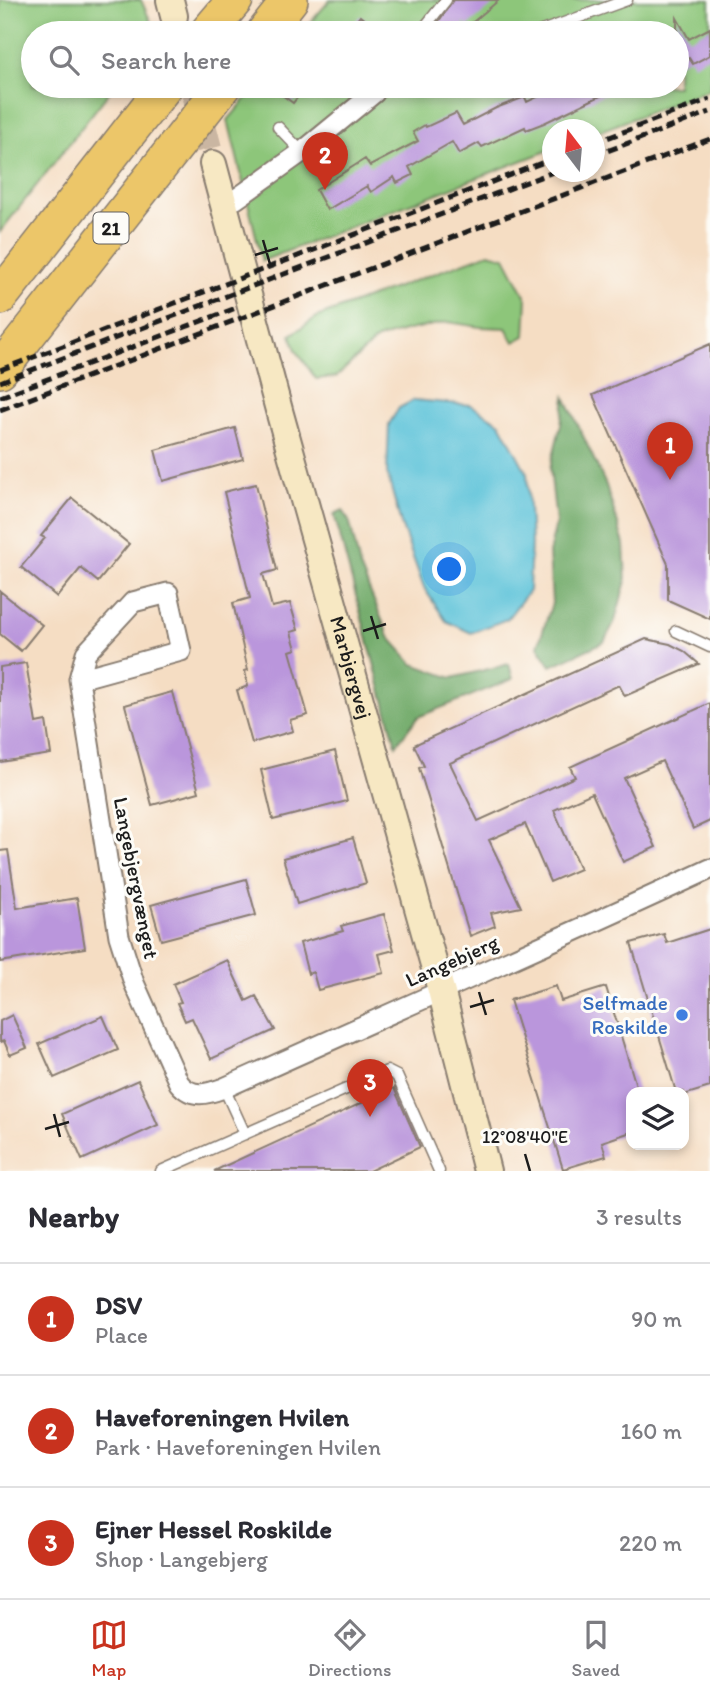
<!DOCTYPE html>
<meta charset="utf-8">
<style>
:root{--surface:#fff;--page:#f7f7f7;--text:#2b2b33;--muted:#7c7c81;--line:#e1e1e2;--accent:#c8321e}
body{margin:0;font-family:Itim,sans-serif;background:var(--page);color:var(--text)}
.controls{position:absolute;right:21px;bottom:21px;display:grid;overflow:hidden;border-radius:14px;box-shadow:0 4px 10px #0003}
.controls button{width:63px;height:63px;display:grid;place-items:center;padding:0;border:0;border-bottom:2px solid var(--line);background:var(--surface);color:var(--text);font:35px sans-serif}
.compass{position:absolute;left:542px;top:119px;width:63px;height:63px;border-radius:50%;background:var(--surface);box-shadow:0 4px 10px #0003;rotate:344deg}
.you{position:absolute;left:450px;top:570px;width:24px;height:24px;margin:-18px;border:5px solid #fff;border-radius:50%;background:#1a73e8;box-shadow:0 0 0 10px #1a73e833}
.badge{display:grid;place-items:center;width:46px;height:46px;border-radius:50%;background:var(--accent);color:#fff;font-size:23px;font-weight:700}
.pin{position:absolute;translate:-50% -58px;filter:drop-shadow(0 2px 4px #0008)}
.pin::after{content:'';position:absolute;top:37px;width:24px;height:21px;background:inherit;clip-path:polygon(0 0,100% 0,50% 100%)}
.list{margin:0;padding:0;list-style:none}
h2{display:flex;justify-content:space-between;align-items:center;height:91px;margin:0;padding:0 28px;font-size:30px}
h2 small{font-size:23px;font-weight:400;color:var(--muted)}
.list li{display:grid;grid-template-columns:46px 1fr auto;gap:21px;align-items:center;box-sizing:border-box;height:112px;padding:0 28px;border-top:2px solid var(--line)}
.list b{display:block;font-size:26px;white-space:nowrap}
.list p{margin:0;font-size:23px;white-space:nowrap;color:var(--muted)}
.list em{font-size:23px;font-style:normal;color:var(--muted)}
.icon{flex:none;width:38px;height:38px;fill:none;stroke:currentColor;stroke-width:2;stroke-linecap:round;stroke-linejoin:round}
.map{position:relative;flex:none;width:710px;height:1171px;overflow:hidden}
.search{position:absolute;background:var(--surface);box-shadow:0 4px 10px #0003;left:21px;right:21px;top:21px;height:77px;display:flex;align-items:center;gap:18px;box-sizing:border-box;padding:0 24px;border-radius:38px;color:var(--muted);font-size:26px}
.sheet{height:427px;background:var(--surface)}
nav{display:flex;justify-content:space-around;align-items:center;box-sizing:border-box;height:98px;border-top:2px solid var(--line);background:var(--surface);font-size:19px;color:var(--muted)}
nav a{display:grid;justify-items:center;gap:4px}
nav .on{color:var(--accent)}
.map>svg:first-child{display:block}
.green{fill:#8dc67a;stroke:#54714b;stroke-width:2}
.forest{fill:#72ab6a;stroke:#476443;stroke-width:2}
.water{fill:#5cc2d9;stroke:#3c6f7a;stroke-width:2}
.building{fill:#ba96dc}
.lines{fill:none;stroke-linecap:round;stroke-linejoin:round}
.secondary-tunnel{stroke:#cab6a2;stroke-width:26;stroke-dasharray:26 13;stroke-linecap:butt}
.lane-casing{stroke:#887c70;stroke-width:13}
.street-casing{stroke:#887c70;stroke-width:23}
.secondary-casing{stroke:#887c70;stroke-width:30}
.highway-casing{stroke:#887c70;stroke-width:38}
.lane{stroke:#fff;stroke-width:10}
.street{stroke:#fff;stroke-width:19}
.secondary{stroke:#f7e8c3;stroke-width:26}
.highway{stroke:#ecc669;stroke-width:35}
.rail{stroke:#1c1c1c;stroke-width:5;stroke-dasharray:10 5;stroke-linecap:butt}
.ticks{fill:none;stroke:#1c1c1c;stroke-width:2.5}
.shop-dot{fill:#3f7fe0;stroke:#fdfcf7;stroke-width:2.5}
.labels{text-anchor:middle;stroke-width:6;stroke-linejoin:round;paint-order:stroke}
.shield{fill:#fdfcf7;stroke:#605f5e;stroke-width:2}
.shield-label{font-size:19px;font-weight:bold;fill:#1c1c1c}
.street-label{font-size:21px;fill:#1c1c1c;stroke:#fdfcf7}
.shop-label{font-size:21px;fill:#366cbe;stroke:#fdfcf7;text-anchor:end}
.ticks-label{font-size:18px;text-anchor:middle;fill:#1c1c1c;stroke:#fdfcf7;stroke-width:6;stroke-linejoin:round;paint-order:stroke}
</style>
<div class="map">
<svg width="710" height="1171" viewBox="0 0 710 1171">
<rect width="100%" height="100%" fill="#fdfcf7"/>
<filter id="ink" filterUnits="userSpaceOnUse"><feTurbulence type="fractalNoise" baseFrequency=".0143" numOctaves="2"/><feDisplacementMap in="SourceGraphic" scale="14" xChannelSelector="R" yChannelSelector="G"/><feConvolveMatrix kernelMatrix="1 2 1 2 8 2 1 2 1" color-interpolation-filters="sRGB"/></filter>
<filter id="wash" filterUnits="userSpaceOnUse"><feTurbulence type="fractalNoise" baseFrequency=".00686" numOctaves="4" result="noise"/><feDisplacementMap in="SourceGraphic" scale="28" xChannelSelector="R" yChannelSelector="G"/><feGaussianBlur stdDeviation="1.57" result="paint"/><feColorMatrix in="noise" values="0 0 0 0 0 0 0 0 0 0 0 0 0 0 0 0 0 1.4 0 .05"/><feComposite in="paint" operator="in"/></filter>
<g filter="url(#wash)">
<rect width="100%" height="100%" fill="#f5ddc3"/>
<path class="green" d="M0 0H141L156 33H33V86H114L0 232Z
M330 0H710V89L595 133 594 130H552V149L262 261 228 120 257 86H677V33H301Z
M489 253 505 257 527 299 525 336 514 342 506 328 480 327 448 322 408 330 377 339 336 377 316 379 296 350 291 335 317 317Z"/>
<path class="forest" d="M565 397 606 485 624 544 626 581 615 621 604 642 551 666 538 646 552 603 549 553 556 523 550 468 561 424Z
M343 510 350 523 360 567 389 637 413 664 452 678 509 664 513 679 418 717 396 745 334 514Z"/>
<path class="water" d="M414 400 471 405 500 423 527 473 531 542 529 591 507 619 471 633 446 621 424 588 401 524 387 473 389 424 399 408Z"/>
<g id="blocks">
<path class="building" d="M453 0H499L467 27 465 23 457 33H431Z
M360 16 382 33H347Z
M677 18 689 39 710 28V55L693 64 689 58 677 64Z
M270 86H306L293 103Z
M560 86H621L544 123 526 130 525 127 482 147 479 143 459 154 452 142 409 167 413 175 397 183 394 177 371 192 367 186 327 210 316 190 365 159 370 166 418 141 413 132 425 125 426 127 456 113 463 125 496 108 525 97 527 102Z
M710 344V619L668 600V564L593 395Z
M235 428 243 459 163 481 155 450Z
M256 484 277 570 263 574 272 607 290 603 298 630 291 632 296 649 290 651 308 715 290 720 293 731 252 743 237 690 248 686 245 671 248 670 233 603 250 598 224 492Z
M72 498 129 544 98 582 81 568 57 597 21 567 45 538 41 536Z
M0 591 42 625 21 651 0 634Z
M646 639 670 644 684 651 699 664 625 696 619 685 450 763 478 821 575 777 570 767 710 703V821L693 829 662 761 624 778 656 847 623 862 592 793 554 810 580 869 550 882 525 824 489 840 521 907 491 913 495 926 470 936 419 768 424 766 414 745Z
M26 663 36 723 46 721 51 754 0 762V667Z
M172 692 199 792 152 805 125 705Z
M335 751 347 801 273 820 261 770Z
M353 838 366 883 297 904 283 858Z
M8 850 17 908 77 898 85 948 0 962V851Z
M246 879 256 915 161 940 151 905Z
M384 914 394 950 379 954 384 973 318 990 313 972 308 974 300 943 343 931 341 926Z
M710 929V1087L684 1095V1092H676L631 943 664 934 667 943Z
M227 960 246 1001 256 996 275 1030 211 1059 192 1018 185 1021 177 1003 181 1002 173 984Z
M556 986 561 1001 606 987 638 1092H631V1132L602 1142 606 1156 563 1169 510 1000Z
M12 1015 27 1048 10 1055 4 1041 0 1042V1021Z
M103 1016 118 1050 54 1078 39 1044Z
M138 1080 158 1125 82 1160 62 1114Z
M394 1088 420 1147 369 1171H214Z"/>
</g>
</g>
<g filter="url(#ink)">
<use href="#blocks" fill-opacity="0" stroke="#887c70" stroke-width="2"/>
<g class="lines">
<path class="secondary-tunnel" d="M193 86 213 164"/>
<g class="lane-casing">
<path id="lane" d="M420 33 446 0
M536 33 627 0
M374 93 393 86
M278 127 302 152
M676 631 710 647
M224 1088 245 1134
M161 1171 387 1071 397 1076 439 1171"/>
</g>
<g class="street-casing">
<path id="street" d="M224 202 236 199 302 152 374 93
M79 679 181 651 168 593 133 602 86 653 79 679 119 936 134 983 179 1083C192 1099 207 1094 224 1088 386 1015 549 944 710 869"/>
</g>
<g class="secondary-casing">
<g id="secondary">
<path d="M170 0 174 16"/>
<path id="s1" d="M213 164 280 414 441 990 487 1171"/>
</g>
</g>
<g class="highway-casing">
<path id="highway" d="M207 33 235 0
M264 33 290 0
M0 297 165 86
M0 370 223 86"/>
</g>
<use href="#lane" class="lane"/>
<use href="#street" class="street"/>
<use href="#secondary" class="secondary"/>
<use href="#highway" class="highway"/>
<path class="rail" d="M594 143 710 99
M594 156 710 112
M0 370 552 159
M0 382 553 172
M0 397 236 308
M0 410 710 139"/>
</g>
</g>
<path class="ticks" d="M263 240 270 264M255 255 278 248M371 616 378 639M363 631 386 624M479 992 486 1015M470 1007 494 1000M54 1114 60 1137M45 1129 69 1122M525 1154 530 1171"/>
<circle class="shop-dot" cx="682" cy="1015" r="7"/>
<g class="labels">
<rect class="shield" x="93.5" y="212.5" width="35" height="31" rx="5"/>
<g class="shield-label">
<text x="111" y="235">21</text>
</g>
<g class="street-label">
<text dy="7" stroke="none"><textPath href="#s1" startOffset="522">Marbjergvej</textPath></text>
<text transform="translate(136 878) rotate(79)" y="7">Langebjergvænget</text>
<text transform="translate(452 961) rotate(-24)" y="7">Langebjerg</text>
</g>
<g class="shop-label">
<text x="668" y="1010">Selfmade<tspan x="668" dy="24">Roskilde</tspan></text>
</g>
</g>
<g class="ticks-label">
<text x="525" y="1143">12°08'40"E</text>
</g>
</svg>
<div class="controls">
<button><svg class="icon" aria-label="layers" viewBox="0 0 24 24"><path d="M12 4l9 5-9 5-9-5zM3 14l9 5 9-5"/></svg></button>
</div>
<svg class="compass" viewBox="-18 -18 36 36"><path d="M0-13l5 13h-10z" fill="#e53935"/><path d="M0 13l5-13h-10z" fill="#7c7c81"/></svg>
<div class="you"></div>
<div class="pin badge" style="left:670px;top:480px">1</div>
<div class="pin badge" style="left:325px;top:190px">2</div>
<div class="pin badge" style="left:370px;top:1117px">3</div>
<div class="search"><svg class="icon" aria-label="search" viewBox="0 0 24 24"><circle cx="10" cy="10" r="6"/><path d="M15 15l6 6"/></svg>Search here</div>
</div>
<section class="sheet">
<h2>Nearby<small>3 results</small></h2>
<ul class="list">
<li><span class="badge">1</span><div><b>DSV</b><p>Place</p></div><em>90 m</em></li>
<li><span class="badge">2</span><div><b>Haveforeningen Hvilen</b><p>Park · Haveforeningen Hvilen</p></div><em>160 m</em></li>
<li><span class="badge">3</span><div><b>Ejner Hessel Roskilde</b><p>Shop · Langebjerg</p></div><em>220 m</em></li>
</ul>
</section>
<nav>
<a class="on"><svg class="icon" aria-label="map" viewBox="0 0 24 24"><path d="M3 6l6-2 6 2 6-2v14l-6 2-6-2-6 2zM9 4v14M15 6v14"/></svg>Map</a>
<a><svg class="icon" aria-label="directions" viewBox="0 0 24 24"><path d="M12 3l9 9-9 9-9-9zM9 14v-3h6M13 9l2 2-2 2"/></svg>Directions</a>
<a><svg class="icon" aria-label="saved" viewBox="0 0 24 24"><path d="M7 4h10v16l-5-4-5 4z"/></svg>Saved</a>
</nav>
